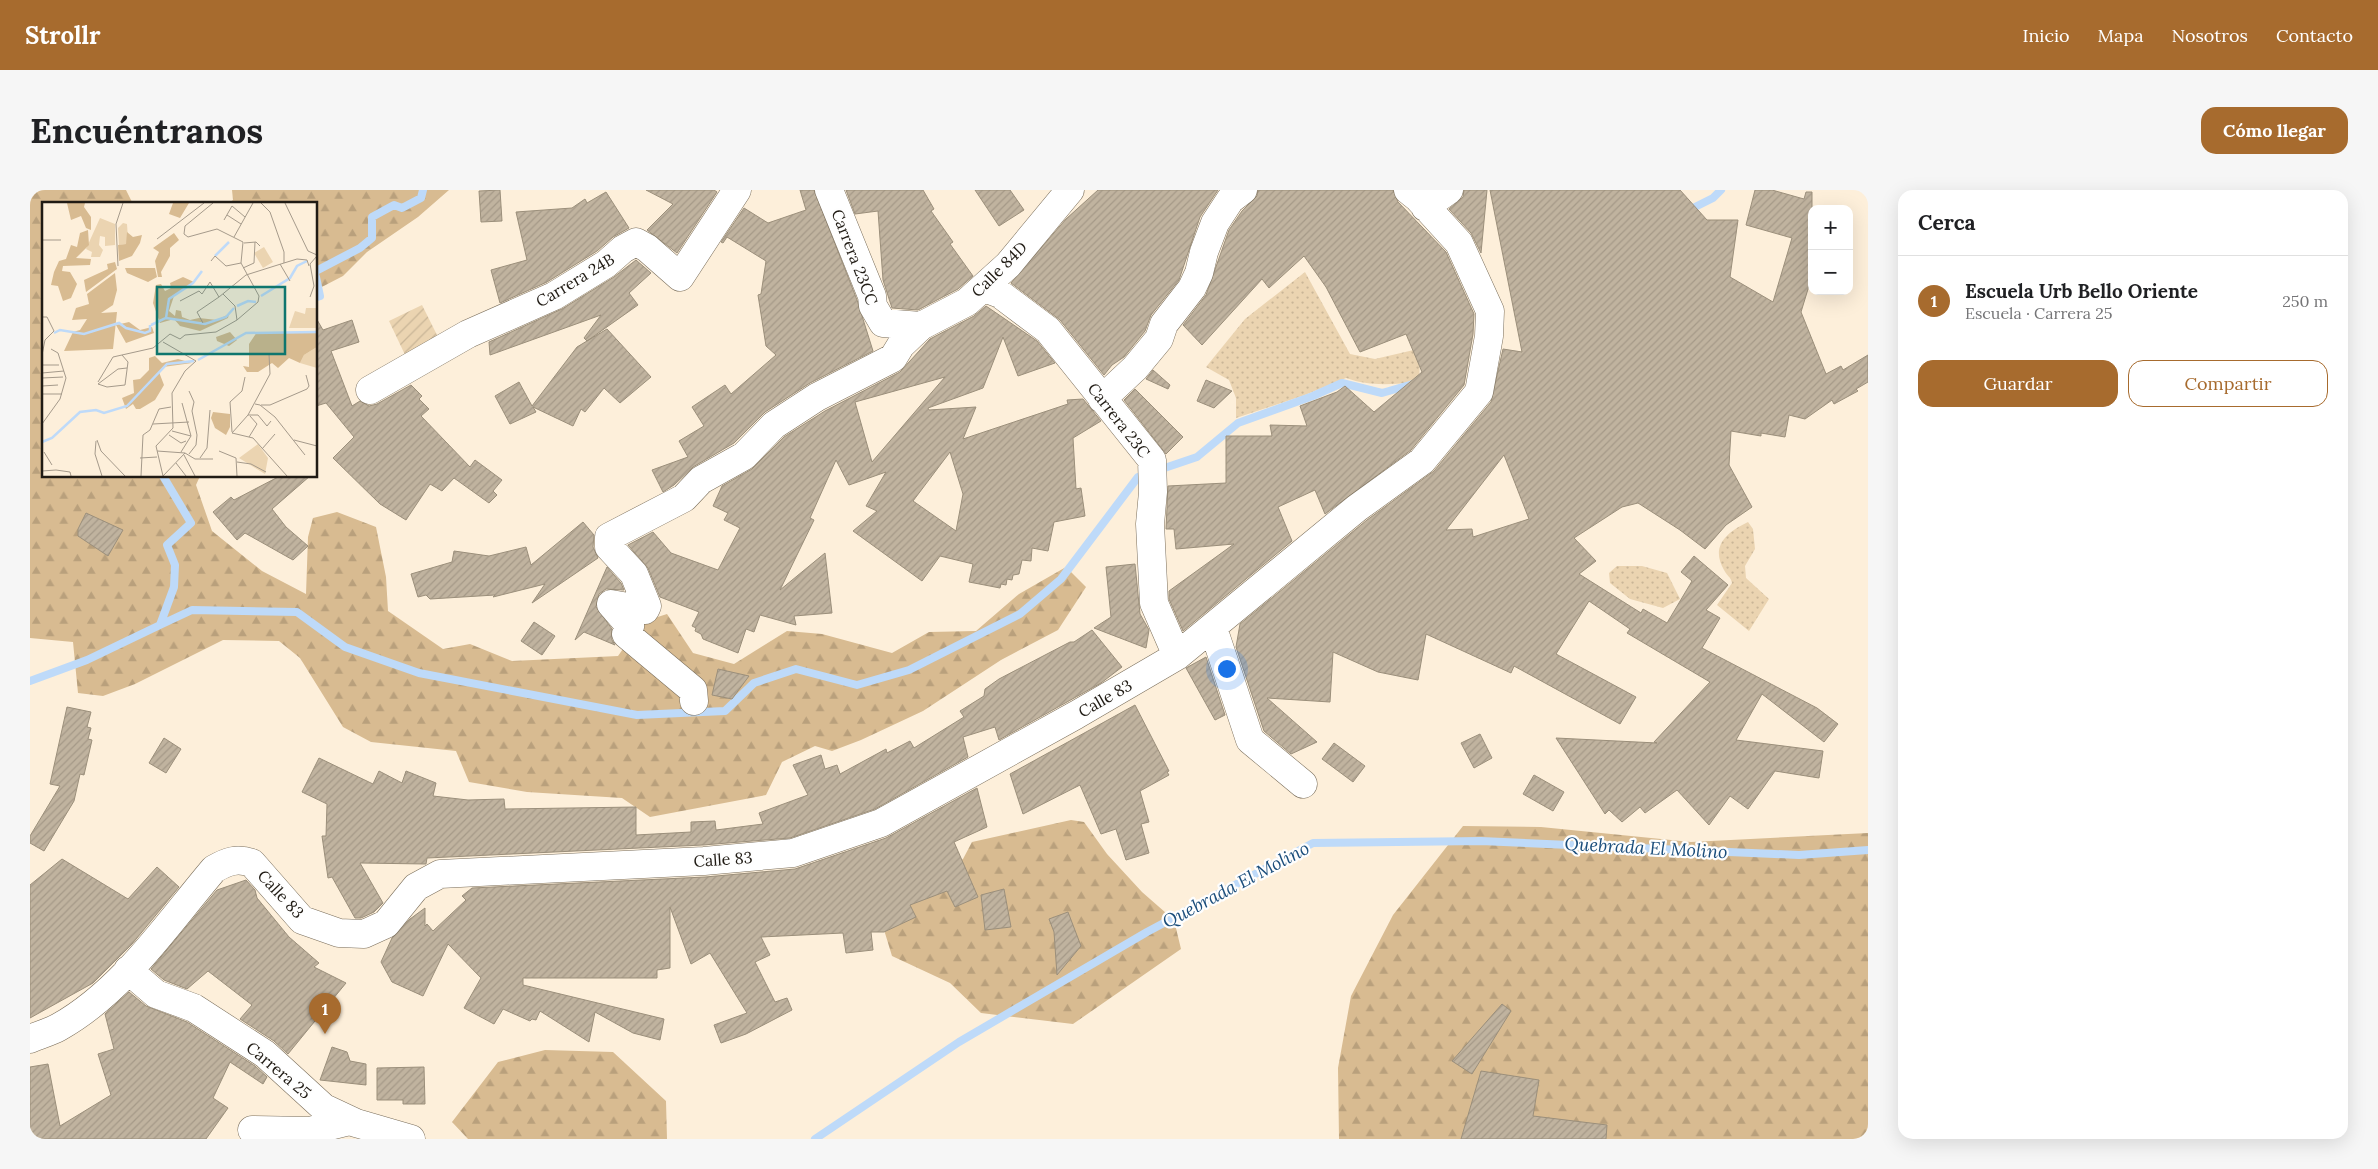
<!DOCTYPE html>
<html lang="es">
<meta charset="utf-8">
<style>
:root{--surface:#fff;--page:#f6f6f6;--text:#202124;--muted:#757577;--line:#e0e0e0;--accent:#a76b2e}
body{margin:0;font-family:Lora,serif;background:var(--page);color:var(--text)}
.controls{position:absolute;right:15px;top:15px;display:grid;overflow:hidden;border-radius:10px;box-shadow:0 5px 20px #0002}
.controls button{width:45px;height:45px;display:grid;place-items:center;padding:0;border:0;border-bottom:1px solid var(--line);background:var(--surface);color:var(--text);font:25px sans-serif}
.you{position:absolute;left:1196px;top:478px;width:18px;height:18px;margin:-12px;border:4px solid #fff;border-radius:50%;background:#1a73e8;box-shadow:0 0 0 8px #1a73e833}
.badge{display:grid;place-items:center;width:32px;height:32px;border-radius:50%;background:var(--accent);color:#fff;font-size:16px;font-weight:700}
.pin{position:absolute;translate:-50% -41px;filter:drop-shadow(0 1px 2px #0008)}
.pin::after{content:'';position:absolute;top:26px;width:18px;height:15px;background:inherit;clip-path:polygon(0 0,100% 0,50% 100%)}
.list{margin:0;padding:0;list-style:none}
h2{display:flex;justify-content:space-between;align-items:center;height:65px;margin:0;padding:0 20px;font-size:21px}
h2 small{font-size:16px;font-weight:400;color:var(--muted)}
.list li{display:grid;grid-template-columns:32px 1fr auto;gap:15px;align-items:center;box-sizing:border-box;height:90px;padding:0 20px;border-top:1px solid var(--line)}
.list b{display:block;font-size:19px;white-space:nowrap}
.list p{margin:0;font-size:16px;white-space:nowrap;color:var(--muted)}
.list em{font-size:16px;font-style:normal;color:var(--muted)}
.actions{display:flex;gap:10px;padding:15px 20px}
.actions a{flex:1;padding:11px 0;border:1px solid var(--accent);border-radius:15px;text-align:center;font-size:18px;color:var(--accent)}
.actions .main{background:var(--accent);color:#fff}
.map{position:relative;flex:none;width:1838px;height:949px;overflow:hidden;border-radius:15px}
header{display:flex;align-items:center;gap:30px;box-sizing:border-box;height:70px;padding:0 25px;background:var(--accent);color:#fff}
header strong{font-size:24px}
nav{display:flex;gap:28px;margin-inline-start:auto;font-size:18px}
.intro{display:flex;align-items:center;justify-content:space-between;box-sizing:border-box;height:120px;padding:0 30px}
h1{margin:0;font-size:35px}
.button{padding:12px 22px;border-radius:15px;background:var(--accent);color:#fff;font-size:18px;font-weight:700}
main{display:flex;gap:30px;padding:0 30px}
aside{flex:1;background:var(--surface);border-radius:15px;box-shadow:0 5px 20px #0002}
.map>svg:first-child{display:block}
.grass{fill:url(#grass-dots)}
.forest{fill:url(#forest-firs)}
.garden{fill:url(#garden-furrows)}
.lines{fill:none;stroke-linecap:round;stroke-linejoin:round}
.stream{stroke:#bedaf9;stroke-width:8}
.building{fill:url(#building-hatch);stroke:#9b8f7b;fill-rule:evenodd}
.minor-casing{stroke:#7a6e5b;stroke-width:29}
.minor{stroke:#fff;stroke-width:28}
.labels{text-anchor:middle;stroke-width:4.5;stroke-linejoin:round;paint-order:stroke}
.street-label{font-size:16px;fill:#201b14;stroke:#fefefe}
.water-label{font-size:18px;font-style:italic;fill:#1a4d7b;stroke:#fefefe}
.inset-river{fill:none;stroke:#bedaf9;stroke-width:2.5}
.inset-road{fill:none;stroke:#a59a8b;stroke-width:1}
.view{fill:#0f766e;fill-opacity:0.15;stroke:#0f766e;stroke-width:2.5}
.inset-edge{fill:none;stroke:#201b14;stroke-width:2.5}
</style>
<header>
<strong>Strollr</strong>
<nav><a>Inicio</a><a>Mapa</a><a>Nosotros</a><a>Contacto</a></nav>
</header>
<div class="intro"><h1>Encuéntranos</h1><a class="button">Cómo llegar</a></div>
<main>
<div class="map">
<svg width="1838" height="949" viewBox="0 0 1838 949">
<defs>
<pattern id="grass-dots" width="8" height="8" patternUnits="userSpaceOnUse" patternTransform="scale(1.25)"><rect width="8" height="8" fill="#ebd4b1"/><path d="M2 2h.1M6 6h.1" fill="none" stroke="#c9b597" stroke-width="1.8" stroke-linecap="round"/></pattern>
<pattern id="forest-firs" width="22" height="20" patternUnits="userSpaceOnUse" patternTransform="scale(1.25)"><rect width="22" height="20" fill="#d8bb91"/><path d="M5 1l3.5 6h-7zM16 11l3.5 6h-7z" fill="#b9a07c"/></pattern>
<pattern id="garden-furrows" width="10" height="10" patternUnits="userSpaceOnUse" patternTransform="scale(1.25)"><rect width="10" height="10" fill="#ebd4b1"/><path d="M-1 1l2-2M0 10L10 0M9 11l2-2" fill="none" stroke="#c9b597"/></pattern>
<pattern id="building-hatch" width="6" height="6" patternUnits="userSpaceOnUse" patternTransform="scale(1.25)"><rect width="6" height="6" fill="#c0b39f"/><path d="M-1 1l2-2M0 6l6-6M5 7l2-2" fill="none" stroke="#a59988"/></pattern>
</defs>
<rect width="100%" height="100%" fill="#fdefda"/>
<path class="grass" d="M1275 82 1320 164 1345 169 1388 159 1390 170 1389 192C1363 194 1341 197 1316 188L1275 205 1206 228V208L1199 190 1176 177 1215 129Z
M1718 332 1723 339 1725 359 1715 376 1716 388 1739 409 1719 441 1687 415 1702 393C1701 387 1697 386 1694 380 1680 356 1697 342 1718 332Z
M1587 376H1612L1637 383 1650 409 1633 418 1600 409 1580 393 1579 383Z"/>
<path class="forest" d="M0 0H96L103 14H14V286H170L166 295 182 341 232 381 276 404 278 347 283 328 307 322 346 337 356 387 358 421 413 459 440 454 482 471 588 466 612 432 637 424 663 463 704 474 757 441 792 444 862 463 899 442 946 441 989 404 1036 377 1056 397 1028 440 971 470 893 521 831 550 802 561 785 556 752 572 736 605 620 627 592 608 497 602 439 592 426 561 341 552 313 537 270 468 249 451 193 450 105 494 73 506 48 503 43 452 0 448Z
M202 0H419L388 27 337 62 313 86 286 100V14H197L203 10Z
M1041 630 1054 632 1077 664 1112 702 1144 730 1151 759 1043 834 951 823 920 793 862 766 844 707 933 669 942 652Z
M1433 636 1511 637 1661 652 1838 643V949H1309L1308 878 1321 806 1363 725Z
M515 860 583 862 636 911 637 949H438L422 932 468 872Z"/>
<path class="garden" d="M392 115 411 153 377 169 359 131Z"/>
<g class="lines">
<path class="stream" d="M1657 21 1683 8 1691 0
M286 81 330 58 342 48V27L364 15 372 18 391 8 393 0
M286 87 290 106 286 107
M130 435 162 420 267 422 315 457 389 483 607 525 695 521 724 493 766 479 827 495 879 480 990 424 1031 389 1108 287 1167 267 1208 233 1283 206 1312 193 1352 203 1383 194
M0 491 57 470 130 435 144 397 145 375 137 355 161 333 133 286
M785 949 929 852 1117 742 1283 653 1451 651 1769 665 1838 660"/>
</g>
<path class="building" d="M470 0 472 31 451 32 449 1Z
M616 0H684L687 2 647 63 617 40 643 14Z
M770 0H784L827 110 843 161 780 193 735 222 704 253 663 277 644 295 633 302 622 280 658 267 649 251 674 236 662 217 695 195 701 204 746 165 736 156 728 105 731 104 736 71 697 47 693 53 691 52 714 18 738 33 776 20Z
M816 0H893L904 19 901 21 923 52 920 54 943 86 928 99 888 120 862 118 853 90 848 21 825 24Z
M945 0H980L994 20 969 36Z
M1068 0H1188L1170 27 1149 90 1121 125 1115 141 1094 167 1082 175 1074 185 1030 130 981 93 1036 29Z
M1228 0H1363L1368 12 1416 62 1444 124 1443 144 1434 195 1381 260 1295 324 1285 300 1248 317 1262 351 1153 441 1139 409V401L1204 354 1146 359 1144 339H1136L1138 296 1196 293V246H1242L1240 235 1277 236 1270 216 1307 202 1315 196 1344 222 1392 182 1376 144 1330 162 1296 97 1274 66 1239 98 1232 89 1172 155 1153 135 1176 105 1199 40 1212 21 1227 6Z
M1434 0H1457L1451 63 1441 43 1419 19 1433 7Z
M1460 0H1650L1677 30H1708L1700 87 1743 112 1762 48 1716 35 1725 0H1742L1774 9 1776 2H1782V86L1771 122 1796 184 1811 176 1813 180 1838 165V192L1826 199 1828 201 1804 214 1802 210 1775 229 1759 225 1755 247 1731 243V246L1701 241 1699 275 1722 317 1696 335 1675 359 1650 340 1608 313 1592 317 1544 348 1566 371 1549 384 1611 423 1613 419 1637 433 1662 391 1651 382 1664 366 1698 395 1676 420 1690 428 1672 458 1787 518 1808 534 1794 552 1732 504 1706 550 1793 561 1789 588 1745 581 1718 619 1700 606 1679 635 1647 600 1615 623 1610 617 1592 632 1579 620 1575 624 1526 548 1627 553 1624 552 1680 492 1597 443 1600 439 1559 411 1526 464 1606 507 1590 534 1484 476 1481 483 1396 444 1388 490 1348 482 1303 462 1300 512 1237 508 1287 552 1261 564 1234 541 1206 457 1210 434 1337 330 1404 281 1461 212 1473 159 1492 162ZM1474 265 1499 329 1443 347 1442 339 1416 340Z
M576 2 599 38 583 47 567 61 517 92 470 113 461 80 497 70 486 22 542 18 555 9 557 13Z
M606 70 621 83 599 103 608 115 557 151 554 148 571 125 460 165 459 152 532 119 584 87Z
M956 116 1007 151 1025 173 988 186 973 147 953 198 898 218 899 220 946 217 933 249 1038 214 1037 210 1053 209 1071 231 1043 248 1046 299 1051 298 1055 326 1024 332 1018 361 1002 358 1001 371 992 370 989 384 983 385 982 390 977 389 976 395 971 394 970 398 939 392 943 374 910 366 892 391 823 341 847 321 836 316 856 282 819 295 806 270 780 328 784 330 750 400 795 363 802 423 764 426 766 435 730 425 724 442 716 439 708 463 673 449 671 444 665 441 666 438 662 436 669 422 630 407 618 378 598 355 623 342 641 363 688 380 710 338 694 330 698 323 683 316 692 296 722 279 754 247 795 221 870 182 900 149 944 126ZM915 187 896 209 842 272 825 212ZM920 262 933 304 926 341 883 311Z
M286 128 293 140 322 130 329 152 301 161 322 216 330 211 339 216 347 214 381 195 392 206 389 209 399 219 391 226 440 277 445 270 472 290 463 301 467 305 459 313 424 288 412 301 400 294 376 330 350 314 303 268 324 247 296 213 286 216Z
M577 139 621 187 590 213 574 198 555 222 551 219 543 236 503 217 506 222 480 234 465 206 489 192 502 216 547 157Z
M1123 180 1140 195 1138 199 1116 189Z
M1176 190 1202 201 1184 218 1167 211Z
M1105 199 1153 247 1136 264 1094 210Z
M250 286H280L242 319 256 337 278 356 263 370 215 343 207 350 183 322 201 307 204 310Z
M56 323 93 340 78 366 48 346V339Z
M553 332 564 345 563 357 568 368 502 413 515 394 463 407 465 405 400 409 396 405 388 407 381 384 422 372 424 361 459 366 496 357 501 375Z
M1105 374 1110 424 1119 440 1116 458 1064 438 1081 427 1076 377Z
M577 377 591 393 594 400 576 399 569 404 566 417 582 439V450L585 455 554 442 545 450Z
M504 432 525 446 512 465 491 451Z
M1062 440 1092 477 1071 493 969 550 965 537 933 547 938 567 845 619 760 648 673 655 397 668 396 674 330 673 353 713 344 722 331 728H325L302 687 298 688 292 646H296L297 614 272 602 289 568 343 594 349 581 372 593 376 581 406 593 403 606 438 610 474 609 475 619 606 617V645L661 642V632L685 631 686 640 733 634 729 623 778 605 763 575 791 565 795 579 807 575 810 584 856 559 857 563 880 551 884 558 934 527 930 521 954 506 955 499 969 489 1040 452H1044Z
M1176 467 1195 525 1185 530 1156 478Z
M688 479 719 486 702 509 682 505Z
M1105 515 1139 581 1137 582 1139 585 1110 601 1119 632 1111 634 1119 663 1096 670 1086 639 1071 644 1050 595 993 624 980 584Z
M37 517 61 522 57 537 61 538 58 549 62 550 54 585 50 584 44 611 14 661 0 653V646L30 596 20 594Z
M1450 544 1462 568 1444 578 1431 553Z
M134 548 151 559 136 583 119 573Z
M1304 553 1335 576 1323 592 1292 569Z
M1504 585 1534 602 1523 621 1493 604Z
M947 598 957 637 924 652 948 707 925 717 917 701 880 715 886 727 854 742H841L843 760 816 763 813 743 731 747 740 765 725 772 745 812 757 808 762 820 716 844 691 853 684 835 717 823 680 763 661 774 640 717V778L627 780V788H493V795L634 829 630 850 603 843 565 822 559 852 510 821 506 830 502 829 500 831 473 819 464 834 434 818 451 788 418 754 393 806 362 792 351 772 362 748 380 729 395 718V736L397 734 403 741 436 710 432 706 442 698 675 687 765 679 856 648Z
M32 669 98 709 127 677 149 697 102 754 63 793 0 828V695Z
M216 690 225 700 227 708 259 747 289 773 284 777 316 793 258 864 244 851 210 829 222 815 178 781 157 799 134 790 121 779 187 700Z
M974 699 981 737 955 740 951 705Z
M1038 722 1051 756 1027 785 1024 742 1019 729Z
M99 802 116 816 157 832 225 876 237 887 233 894 200 872 183 908 198 918 176 949H0V877L18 874 30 936 81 905 68 864 84 859 75 824Z
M1472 814 1481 821 1442 884 1422 871Z
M302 857 317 862 320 871 336 874V895L290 890Z
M394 877 395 914H373V910H347V878Z
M1451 881 1509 890 1503 926 1577 935 1576 949H1431Z"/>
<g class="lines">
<g class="minor-casing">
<path id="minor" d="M799 0 842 106 843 116 853 133 891 136 937 112 978 75 1040 0
M1395 17 1419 0
M954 98 970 104 1018 140 1122 270 1123 302 1120 334 1124 413 1147 466
M340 200 438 144 524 106 576 74 593 59 606 52 617 58 650 87 707 0
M1072 209 1105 178 1129 149 1134 134 1162 98 1169 83 1174 62 1185 33 1200 10 1213 0
M1183 438 1220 550 1273 594
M664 511 663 500 596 444 600 436 581 414 615 420 617 416 604 384 579 357V347L654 308 671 290 714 266 744 235 787 207 863 168 871 155 891 136
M98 780 126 804 164 818 235 864 294 918 326 933 381 949
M0 849C9 845 20 842 29 837 93 801 138 733 184 679 198 671 207 668 222 673L272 730 309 743 334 744 356 734 386 697 410 684 674 671 763 663 851 633 1046 525 1147 466 1327 318 1392 271 1449 202 1459 146 1460 121 1429 53 1388 8 1378 0
M222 940 279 941 320 931"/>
</g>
<use href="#minor" class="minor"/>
</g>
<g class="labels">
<g class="street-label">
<text transform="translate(825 67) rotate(69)" y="6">Carrera 23CC</text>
<text transform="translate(969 79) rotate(-45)" y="6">Calle 84D</text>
<text transform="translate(545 90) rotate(-31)" y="6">Carrera 24B</text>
<text transform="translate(1089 230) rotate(52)" y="6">Carrera 23C</text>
<text transform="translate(1075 508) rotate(-30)" y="6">Calle 83</text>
<text transform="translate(693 669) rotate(-4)" y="6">Calle 83</text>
<text transform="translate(251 704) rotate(47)" y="6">Calle 83</text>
<text transform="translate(249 880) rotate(40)" y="6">Carrera 25</text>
</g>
<g class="water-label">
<text transform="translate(1616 658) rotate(3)" y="6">Quebrada El Molino</text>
<text transform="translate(1206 695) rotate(-28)" y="6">Quebrada El Molino</text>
</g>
</g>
<g transform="translate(12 12)">
<rect width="275" height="275" fill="#fdefda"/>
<path d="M58 16 73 22V43L63 44V35L58 34 57 43 61 48 58 55H49L50 50 44 47ZM81 21 85 22 86 37 84 42 77 43 76 26ZM275 145V166L258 161 262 153ZM216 242 226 256 223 272 197 256Z" fill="#ebd4b1"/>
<path d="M25 1H50H43L42 5 49 15V28L44 26 39 14 29 18ZM131 1H147L138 16 127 12ZM46 28 47 43 34 56 49 57 48 63 21 64 20 69 28 70 35 82 29 96 21 99 16 84 9 83 12 70 17 59 24 57 29 43 35 45 38 31ZM85 30 91 35 100 33 98 41 90 54 77 59 76 43 84 42ZM132 31 137 38 128 46V54L119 70 120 75H116L113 59 117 50 111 46ZM73 60 75 67 44 90 42 78 66 67 65 62ZM83 66H113L115 75 106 80 85 71ZM73 71 75 88 71 103 59 111 75 110 71 147 22 149 31 130 38 128 45 117 30 118 34 106 47 102 45 92ZM141 75 152 80 132 94 127 109 133 114 134 108 139 109 140 115 148 118 157 116 175 118 187 112 186 116 158 129 138 124 132 117 118 121 111 101 114 83 119 82 123 89 129 86 128 81ZM87 120 98 128 110 125 112 131 84 141 74 123ZM188 130 195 138 187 144 175 139 174 135ZM215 130H275V145L262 153 258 161 247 156 236 166 230 161 216 170H205L201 164 207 165V142ZM113 154 120 161 136 157 150 161 121 165 117 170 122 183 113 198 98 207H94L91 202 84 207 80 196 92 191 91 178 98 177 107 168V156ZM171 210 188 212V225L184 233 173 226 169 216Z" fill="#d8bb91"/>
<path d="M264 106H275V126H247L253 109 263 112Z" fill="#ebd4b1"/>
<path d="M222 45 231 60 221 66 212 51Z" fill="#ebd4b1"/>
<path class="inset-river" d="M173 54 187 40M219 94 248 76 255 64 265 59M195 104 206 99 214 100M124 116 163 122 184 115 192 106M109 123 124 116 127 97 151 81 160 69M12 131 18 128 42 132 77 121 84 126 103 131 108 129V123M156 158 204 131 275 130M0 240 10 236 38 210 54 208 62 211 85 204 125 162 152 159"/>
<path class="inset-road" d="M243 1 266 49 275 53M185 13 199 22M182 18 190 4 203 15M192 35 211 1M115 37 162 1M0 38H19M202 41 214 40 218 44M169 59 173 54 184 64 199 61M242 61 255 57 265 58 267 64M238 62 248 79M76 64 74 22 81 1M201 66 212 61 213 40M181 92 193 104 195 118M268 95 272 84 268 62 275 54M138 99 157 89 160 92 168 80 177 95 204 73 242 61V50L228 10 219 1M0 115H5L12 129 3 138 0 153M161 121 155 110 177 95M80 153 86 160 83 183 65 185 56 182 76 167 85 166M0 163H17M0 171 22 169M0 176 21 175M56 180 71 155 111 146 128 132 138 137 143 133 174 130 195 118 216 100 217 94 199 61 201 40 175 27 146 35 142 32 143 24 171 1M0 184 16 183M0 192H20M213 202 218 203 233 215 263 253M219 203H228L265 187 267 184 264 173M206 213H216L225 224 229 219M0 222 18 197 24 176 16 151 9 147M111 222 147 220M130 229 149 234M190 230 188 200 200 189 203 175M190 231 206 213 228 172 227 152M190 231 211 236 245 274M127 233 139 241 144 239M207 235 215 222 208 214M55 238 59 249 83 274M252 238 275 244M54 239 53 252 60 274M220 247 233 232M115 249 143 251 153 257H171M177 249 194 256 195 274M2 250 10 263M139 250 149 234 140 201M147 252 154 243 155 233 150 209 152 200 147 189M142 253 153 274M98 256 115 255M158 256 165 246 168 208M195 260 209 262 224 270M134 261 144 274M0 269 14 268 28 270 29 274M99 274 101 233 108 228 117 207 129 205M121 274 114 244 131 226 130 191 143 169 154 159 121 140M121 274 143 251"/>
<path class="view" d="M115 85H243V152H115Z"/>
<rect width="275" height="275" class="inset-edge"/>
</g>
</svg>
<div class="controls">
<button>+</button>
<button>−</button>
</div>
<div class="you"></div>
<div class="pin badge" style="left:295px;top:844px">1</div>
</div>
<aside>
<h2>Cerca<small></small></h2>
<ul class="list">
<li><span class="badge">1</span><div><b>Escuela Urb Bello Oriente</b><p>Escuela · Carrera 25</p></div><em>250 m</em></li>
</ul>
<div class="actions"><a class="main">Guardar</a><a>Compartir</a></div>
</aside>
</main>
